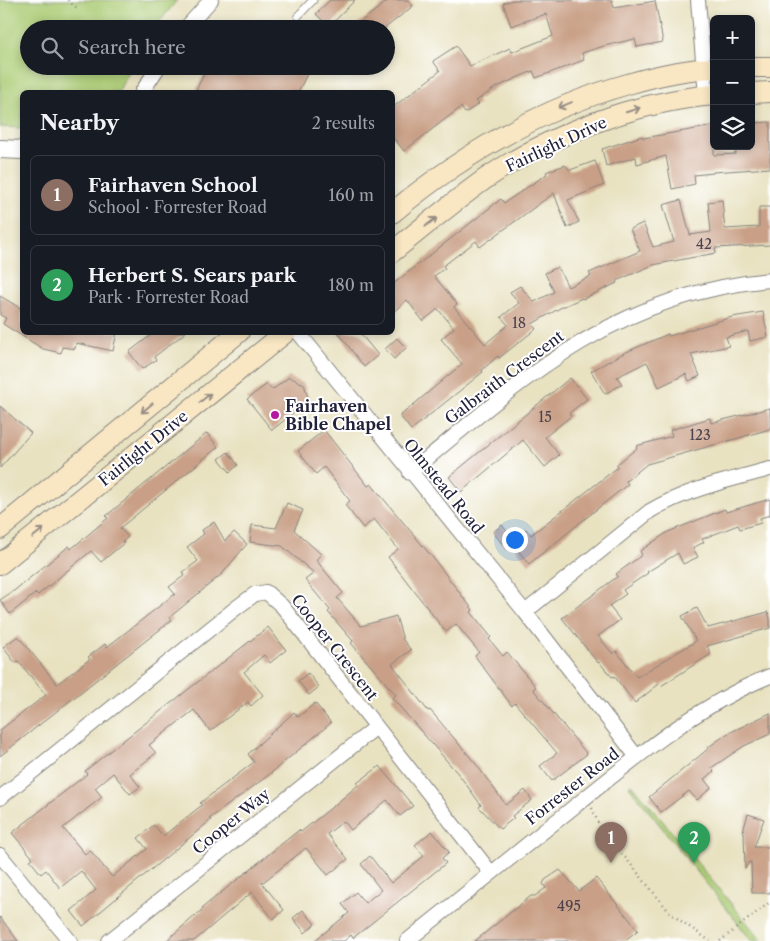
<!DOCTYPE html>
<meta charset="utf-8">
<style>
:root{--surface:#171b24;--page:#242831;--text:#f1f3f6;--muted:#9ea1a6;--line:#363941;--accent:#d690ce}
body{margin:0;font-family:"Libre Caslon Text",serif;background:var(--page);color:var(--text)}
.controls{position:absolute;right:15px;top:15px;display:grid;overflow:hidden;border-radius:8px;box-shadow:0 2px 8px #0003}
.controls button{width:45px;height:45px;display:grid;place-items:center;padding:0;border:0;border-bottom:1px solid var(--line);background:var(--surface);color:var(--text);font:25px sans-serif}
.you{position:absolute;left:514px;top:539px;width:18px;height:18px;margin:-12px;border:4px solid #fff;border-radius:50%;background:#1a73e8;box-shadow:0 0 0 8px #1a73e833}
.badge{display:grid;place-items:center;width:32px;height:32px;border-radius:50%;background:var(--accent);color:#fff;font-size:16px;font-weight:700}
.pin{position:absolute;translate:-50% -41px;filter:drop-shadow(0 1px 2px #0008)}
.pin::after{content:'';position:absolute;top:26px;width:18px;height:15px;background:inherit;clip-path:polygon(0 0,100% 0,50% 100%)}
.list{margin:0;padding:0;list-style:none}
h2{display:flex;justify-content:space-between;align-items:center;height:65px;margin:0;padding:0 20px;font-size:21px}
h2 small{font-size:16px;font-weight:400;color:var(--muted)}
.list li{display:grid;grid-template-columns:32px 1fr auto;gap:15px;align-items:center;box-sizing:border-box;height:80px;margin:0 10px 10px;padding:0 10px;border:1px solid var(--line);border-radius:8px}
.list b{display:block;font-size:19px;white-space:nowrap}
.list p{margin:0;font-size:16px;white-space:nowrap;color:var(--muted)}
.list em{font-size:16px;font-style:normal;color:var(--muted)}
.icon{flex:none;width:28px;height:28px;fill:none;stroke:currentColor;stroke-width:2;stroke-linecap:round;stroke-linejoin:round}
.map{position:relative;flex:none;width:770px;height:941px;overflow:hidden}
.search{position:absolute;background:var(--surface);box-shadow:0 2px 8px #0003;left:20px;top:20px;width:375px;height:55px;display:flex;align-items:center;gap:12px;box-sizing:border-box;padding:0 18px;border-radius:28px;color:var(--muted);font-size:19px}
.panel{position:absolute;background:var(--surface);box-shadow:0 2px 8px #0003;left:20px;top:90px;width:375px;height:245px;border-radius:8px}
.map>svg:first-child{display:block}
.green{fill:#aacb73;stroke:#667657}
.building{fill:#c9a087}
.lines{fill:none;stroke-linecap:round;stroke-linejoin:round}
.service-casing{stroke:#85827e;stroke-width:9}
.minor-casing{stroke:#85827e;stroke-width:16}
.tertiary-casing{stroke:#85827e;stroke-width:20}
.secondary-casing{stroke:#85827e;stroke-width:22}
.path{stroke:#85827e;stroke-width:2.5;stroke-dasharray:1 4;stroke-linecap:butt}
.service{stroke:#fff;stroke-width:7}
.minor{stroke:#fff;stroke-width:14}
.tertiary{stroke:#fff;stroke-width:18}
.secondary{stroke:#f9e7c3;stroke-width:20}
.oneway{stroke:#988e86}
.poi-dot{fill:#b5179e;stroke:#fff;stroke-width:2}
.labels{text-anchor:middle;stroke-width:4;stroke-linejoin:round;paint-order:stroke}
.number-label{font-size:14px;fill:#4c424e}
.street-label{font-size:16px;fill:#22223b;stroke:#fff}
.poi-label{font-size:16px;font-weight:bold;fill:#22223b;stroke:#fff;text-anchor:start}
</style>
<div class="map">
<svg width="770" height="941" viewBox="0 0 770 941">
<rect width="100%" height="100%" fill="#fff"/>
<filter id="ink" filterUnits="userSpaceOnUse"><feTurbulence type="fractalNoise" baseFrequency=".02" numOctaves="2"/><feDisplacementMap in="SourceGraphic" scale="10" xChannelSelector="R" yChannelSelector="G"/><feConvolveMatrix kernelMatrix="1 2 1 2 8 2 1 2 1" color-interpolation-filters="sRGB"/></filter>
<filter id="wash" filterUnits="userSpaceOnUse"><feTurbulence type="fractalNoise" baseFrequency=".0096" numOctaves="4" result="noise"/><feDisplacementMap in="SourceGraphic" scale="20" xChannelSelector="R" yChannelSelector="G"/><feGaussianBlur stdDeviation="1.12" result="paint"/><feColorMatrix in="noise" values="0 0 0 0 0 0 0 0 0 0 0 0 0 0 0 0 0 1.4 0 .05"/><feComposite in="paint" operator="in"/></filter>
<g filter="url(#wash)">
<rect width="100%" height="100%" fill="#e8e2c1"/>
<path class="green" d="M0 0H177L154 29H29V66H132L118 92H22V128L0 127Z
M632 784 762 941H752L629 786Z"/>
<g id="blocks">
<path class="building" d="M330 0H355L329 27 316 14Z
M389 0H408L413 6 384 29H351Z
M513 0H612L614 8 655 1 663 42 637 47 635 39 604 46 582 53 584 60 536 78 533 71 521 76 495 88 476 101 479 104 465 113 461 107 404 151 392 136V108L440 71 433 61 456 46 470 66 510 48 512 52 553 36 546 14 511 26 503 3Z
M208 66H301L309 70 298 92H195Z
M770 122V168L713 172V173L694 175 695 184 672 189 666 156 637 164 636 157 606 166 602 149 642 136 643 138 714 126V155L736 154 735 146H751V123Z
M595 161 604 185 568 200 579 222 567 228 554 193 480 247 476 241 443 266 445 268 434 276 457 304 454 307 485 344 508 325 501 317 519 303 510 292 520 286 534 302 554 292 545 273 558 267 568 287 591 276 589 273 640 251 630 229 643 223 653 247 674 242 663 205 681 200 690 235 711 232 708 202 722 200 725 229 759 227V207H770V245L715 248 716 253 653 265 616 281 617 283 583 299 582 298 560 308 532 324 536 329 499 358 498 356 482 370 483 372 411 430 400 416 462 364 441 339 454 328 438 309 423 321 407 300 392 313V285L501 199 504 203 547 174 546 172 565 165 570 170Z
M0 296 22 309V332H117L113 351 76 343 75 349 62 347 61 353 43 349 3 324 6 318 0 315Z
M763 312 768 337 750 341 748 331 726 337 729 346 691 354 700 376 689 381 686 374 659 387 647 362 617 377 622 384 605 394 591 371 624 353 668 334 669 336 732 317Z
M155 332H186L154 357 156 360 142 369 129 352Z
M338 332H359L378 355 364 367Z
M397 338 406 348 394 359 385 349Z
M289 377 304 384 309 401 272 430 247 399 267 384 271 389 275 388Z
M570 378 587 399 569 413 571 416 545 437 559 455 545 467 523 440 461 492 449 477Z
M0 406 31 433 0 468Z
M770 408V429L647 464 626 481 628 484 529 564 511 542 526 529 531 535 618 467 616 465 637 448 636 446 672 436 670 430 710 418 711 423Z
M324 430 368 486 371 484 433 558 473 610 471 612 491 637 489 639 503 656 507 652 536 687 533 689 587 754 552 781 540 766 557 753 515 703 512 706 475 656 479 652 456 624 446 632 408 583 388 557 398 549 374 519 363 528 345 505 350 501 324 467 316 474 298 451Z
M207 433 218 447 120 528 128 537 122 542 124 543 101 562 91 551 38 595 36 593 10 614 0 600 15 590 69 546 71 549 108 518 106 516Z
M228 452 238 465 230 472 219 459Z
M770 499V515L760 518 761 523 740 529 738 525 702 539 704 542 693 548 698 557 683 564 678 553 647 572 648 573 623 590 626 594 609 606 620 620 598 636 613 654 616 651 637 677 696 641 682 616 697 608 708 628 768 612 770 619V628L707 646 711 654 661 686 659 684 635 703 614 676 612 677 599 662 598 663 562 618 618 576 616 574 642 555 640 551 668 532 725 509 726 512Z
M287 503 303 510 294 530 321 554 316 560 343 593 337 598 361 626 396 616 403 640 411 650 392 664 428 711 430 710 476 764 506 805 525 790 532 800 512 816 514 818 500 829 479 807 481 805 460 776 392 698 396 695 351 643 353 641 328 612 330 610 305 580 314 573 282 546 250 542 252 525 276 528Z
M214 522 225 541 234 532 247 544 222 574 170 617 172 620 0 756V730L46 695 18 661 15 663 3 647 18 636 57 684 90 659 88 657 105 644 107 647 175 594 169 587 185 575 183 572 198 561 187 547 204 534 202 530Z
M502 525 512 538 504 546 493 532Z
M268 627 286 650 270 663 264 655 244 672 263 695 251 706 248 702 210 731 194 710 149 745 156 753 130 774 140 787 130 794 113 773 95 788 102 797 63 828 85 854 90 850 112 877 147 849 138 838 154 825 163 836 202 805 200 803 254 762 248 754 294 712 298 717 315 703 331 723 266 777 209 819 211 820 83 926 71 911 96 890 81 871 60 888 46 870 41 874 30 860 33 858 12 833 87 774 85 771 106 754Z
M308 673 319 687 309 695 298 681Z
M770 713V734L744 746 711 768 714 771 704 779 711 788 697 800 689 791 661 812 649 797 708 749 707 748 727 734Z
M380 766 413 806 400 816 387 800 351 830 344 821 327 834 348 859 328 875 306 848 262 883 284 910 273 919 252 892 194 941H166L203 909 202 908 299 830 301 832 337 803 358 785 357 783Z
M748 814 764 819 754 847H770V893H752L751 862H749L745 869 744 832 743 831Z
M432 831 449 852 442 858 446 863 353 938 351 935 344 941H314L349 913 342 904 356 892 365 903 381 890 361 864 370 856 391 883 424 856 415 845Z
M560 870 579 891 596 878 638 930 624 941H475L531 896H535L546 888 543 884 545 880Z
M303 910 315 924 305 933 293 918Z
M0 917 18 941H0Z"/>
</g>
</g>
<g filter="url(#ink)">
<use href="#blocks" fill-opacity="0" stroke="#85827e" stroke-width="1"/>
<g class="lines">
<g class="service-casing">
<path id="service" d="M298 16 313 0"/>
</g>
<g class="minor-casing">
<path id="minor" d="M698 0 706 96
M185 29 211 0
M142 92 159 66
M298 332 525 612 637 757
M410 473C523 378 616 294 770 280
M525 612 650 511C687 489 729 480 770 469
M0 798 236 608 255 594 266 592 282 606 491 873
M0 855 70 941
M109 941 375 728
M407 941C463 896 519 851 575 806 635 758 698 705 770 676"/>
</g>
<g class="tertiary-casing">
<path id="tertiary" d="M0 149 22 150"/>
</g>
<g class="secondary-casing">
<path id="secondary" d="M751 67H770
M751 93 770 92
M392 213C463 154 539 109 628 84 655 76 685 69 714 68
M392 252C424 227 455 200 488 177 554 133 634 102 714 95
M0 529 239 332
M0 564 286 332"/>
</g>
<path class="path" d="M68 0 79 10
M592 808 599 825 671 914 710 941
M720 941 770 902"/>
<use href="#service" class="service"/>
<use href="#minor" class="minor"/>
<use href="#tertiary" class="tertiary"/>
<use href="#secondary" class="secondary"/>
</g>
<defs><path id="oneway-shaft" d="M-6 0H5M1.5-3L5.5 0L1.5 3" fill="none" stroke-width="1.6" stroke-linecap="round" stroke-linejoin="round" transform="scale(1.25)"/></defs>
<g class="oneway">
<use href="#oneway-shaft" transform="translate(565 105) rotate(158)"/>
<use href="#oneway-shaft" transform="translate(633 110) rotate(-17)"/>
<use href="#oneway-shaft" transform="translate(431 222) rotate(-38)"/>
<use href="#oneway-shaft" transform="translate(205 398) rotate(-39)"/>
<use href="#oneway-shaft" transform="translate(147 408) rotate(140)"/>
<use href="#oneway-shaft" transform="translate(38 533) rotate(-39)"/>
</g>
</g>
<circle class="poi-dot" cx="275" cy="415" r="5"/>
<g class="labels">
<g class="number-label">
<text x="704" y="249">42</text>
<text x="519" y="328">18</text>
<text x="545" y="422">15</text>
<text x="700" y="440">123</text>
<text x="569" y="911">495</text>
</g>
<g class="street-label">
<text transform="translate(556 144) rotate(-25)" y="6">Fairlight Drive</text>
<text transform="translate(504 377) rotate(-37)" y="6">Galbraith Crescent</text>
<text transform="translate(143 448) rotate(-39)" y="6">Fairlight Drive</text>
<text transform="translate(444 486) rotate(51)" y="6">Olmstead Road</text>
<text transform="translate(335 647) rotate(52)" y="6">Cooper Crescent</text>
<text transform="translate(572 786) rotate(-38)" y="6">Forrester Road</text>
<text transform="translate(231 821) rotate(-39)" y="6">Cooper Way</text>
</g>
<g class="poi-label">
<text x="285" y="412">Fairhaven<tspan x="285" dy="18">Bible Chapel</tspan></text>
</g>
</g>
</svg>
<div class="controls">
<button>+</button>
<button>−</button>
<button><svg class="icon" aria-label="layers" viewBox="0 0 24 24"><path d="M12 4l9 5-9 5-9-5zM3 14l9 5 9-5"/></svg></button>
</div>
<div class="you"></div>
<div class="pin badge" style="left:611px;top:863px;background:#8d6e63">1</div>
<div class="pin badge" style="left:694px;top:863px;background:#2e9e5b">2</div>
<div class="search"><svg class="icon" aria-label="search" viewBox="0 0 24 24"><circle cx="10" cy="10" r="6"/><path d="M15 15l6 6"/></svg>Search here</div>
<section class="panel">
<h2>Nearby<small>2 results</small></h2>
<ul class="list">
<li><span class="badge" style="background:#8d6e63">1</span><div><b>Fairhaven School</b><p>School · Forrester Road</p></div><em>160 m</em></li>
<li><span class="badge" style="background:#2e9e5b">2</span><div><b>Herbert S. Sears park</b><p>Park · Forrester Road</p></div><em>180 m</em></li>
</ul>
</section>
</div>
